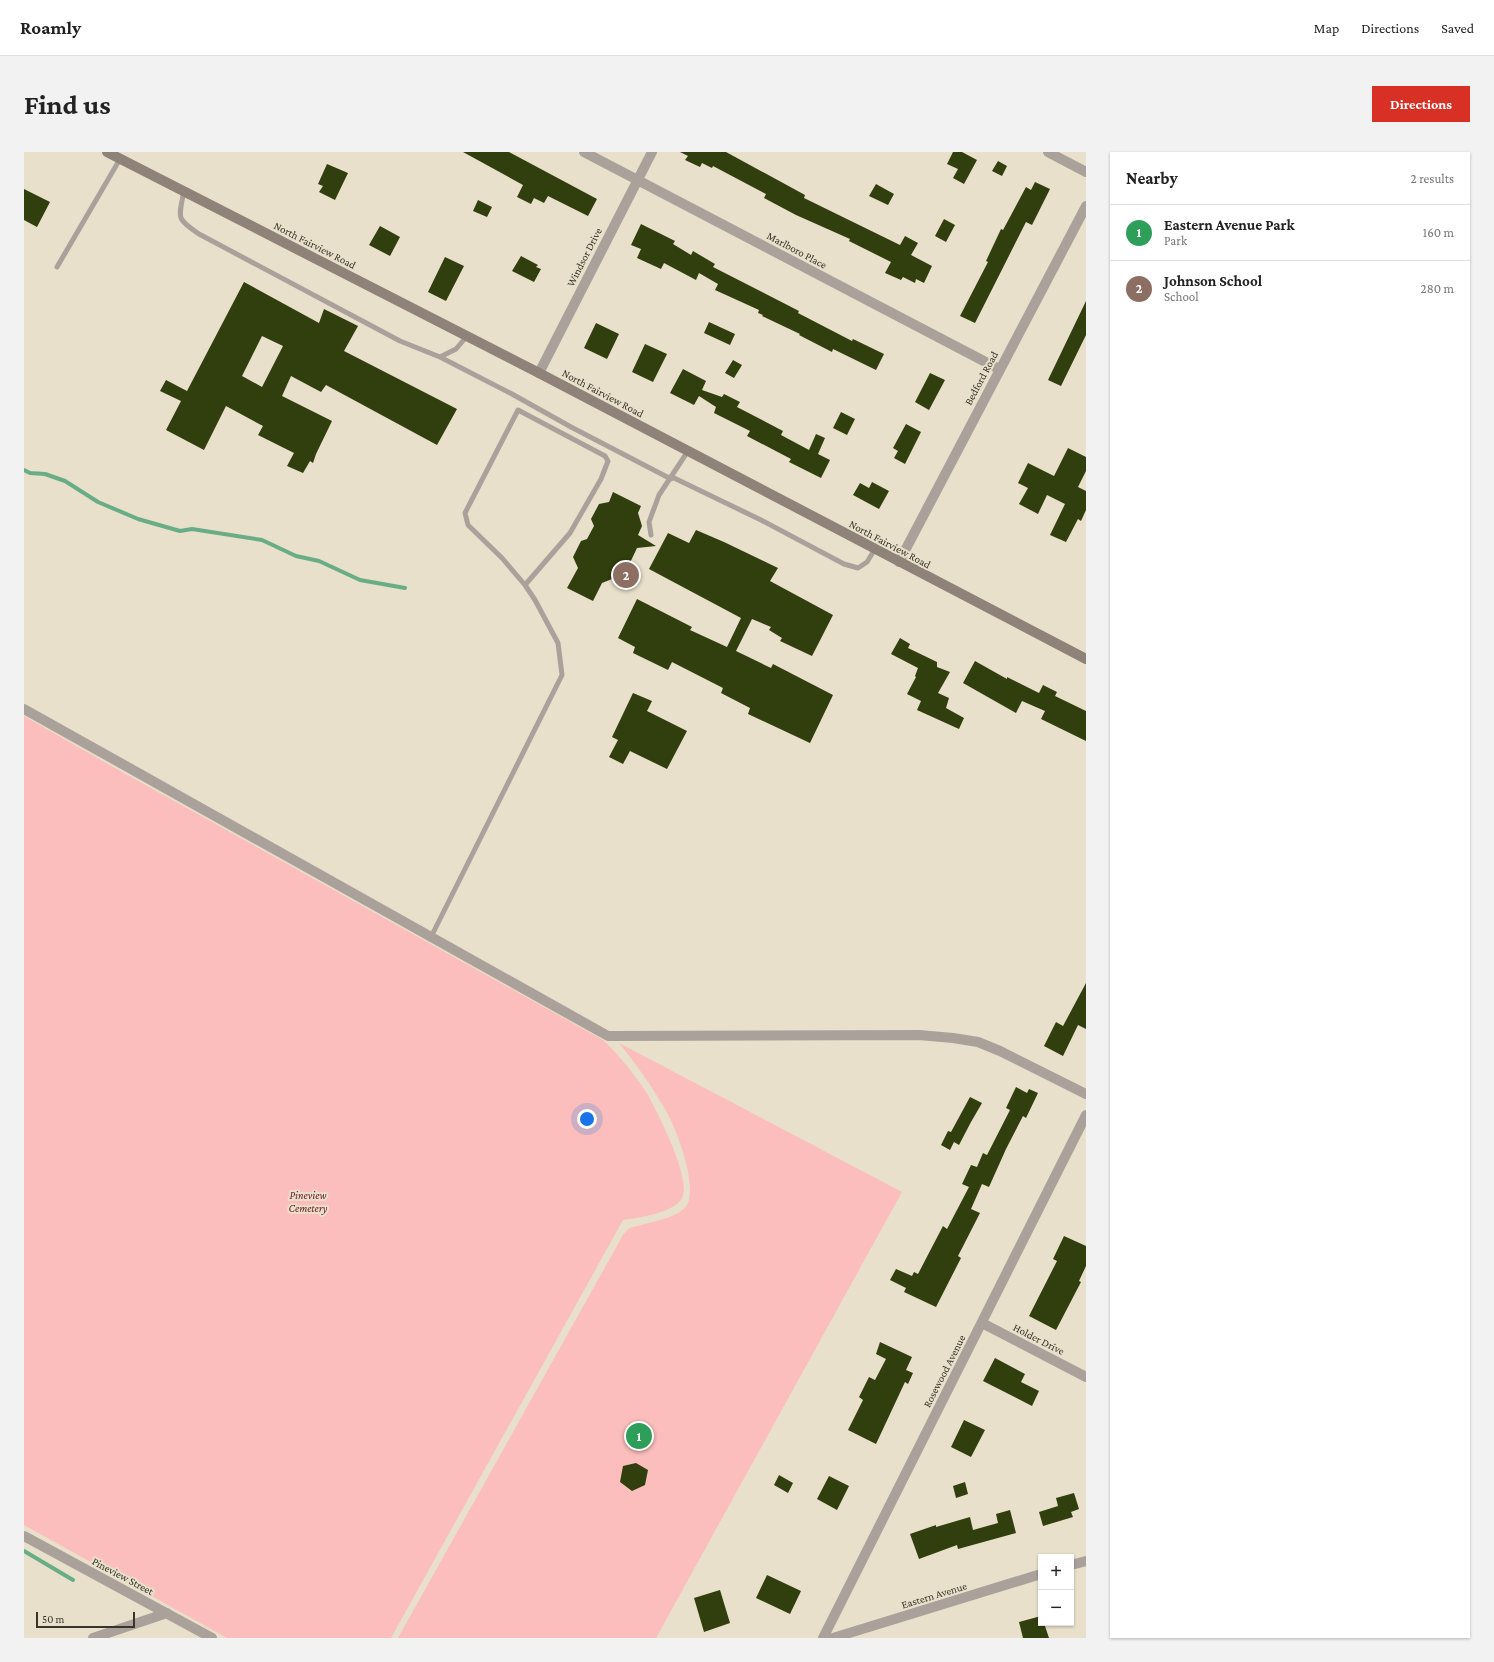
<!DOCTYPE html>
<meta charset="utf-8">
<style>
:root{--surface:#fff;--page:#f2f2f2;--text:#222;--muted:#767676;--line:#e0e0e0;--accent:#d93025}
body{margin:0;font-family:"Crimson Pro",serif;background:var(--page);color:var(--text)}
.controls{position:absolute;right:12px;bottom:12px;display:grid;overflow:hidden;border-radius:0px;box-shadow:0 1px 3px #0004}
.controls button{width:36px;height:36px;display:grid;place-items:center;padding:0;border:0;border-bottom:1px solid var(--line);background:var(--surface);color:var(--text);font:20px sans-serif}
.scale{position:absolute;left:12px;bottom:10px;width:99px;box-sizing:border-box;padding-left:4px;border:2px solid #37342b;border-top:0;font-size:11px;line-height:14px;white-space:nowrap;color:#37342b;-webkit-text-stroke:3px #e8e0ca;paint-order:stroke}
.you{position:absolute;left:563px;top:967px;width:14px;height:14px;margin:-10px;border:3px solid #fff;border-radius:50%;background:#1a73e8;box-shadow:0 0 0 6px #1a73e833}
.badge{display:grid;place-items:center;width:26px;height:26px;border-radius:50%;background:var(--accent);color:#fff;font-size:13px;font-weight:700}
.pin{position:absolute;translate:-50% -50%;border:2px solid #fff;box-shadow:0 1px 4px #0006}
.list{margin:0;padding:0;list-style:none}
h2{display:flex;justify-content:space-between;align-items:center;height:52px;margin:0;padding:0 16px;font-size:17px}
h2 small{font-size:13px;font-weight:400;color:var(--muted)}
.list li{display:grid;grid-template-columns:26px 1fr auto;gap:12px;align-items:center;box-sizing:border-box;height:56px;padding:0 16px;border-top:1px solid var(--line)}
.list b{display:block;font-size:15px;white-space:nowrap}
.list p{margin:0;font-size:13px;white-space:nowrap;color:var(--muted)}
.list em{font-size:13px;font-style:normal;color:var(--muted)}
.map{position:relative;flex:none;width:1062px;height:1486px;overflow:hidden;border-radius:0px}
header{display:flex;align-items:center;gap:24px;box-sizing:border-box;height:56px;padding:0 20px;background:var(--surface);border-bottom:1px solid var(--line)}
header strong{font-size:19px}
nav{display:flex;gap:22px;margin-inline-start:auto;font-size:14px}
.intro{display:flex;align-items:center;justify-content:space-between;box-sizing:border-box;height:96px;padding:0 24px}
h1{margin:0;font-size:28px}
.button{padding:10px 18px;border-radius:0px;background:var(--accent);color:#fff;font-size:14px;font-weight:700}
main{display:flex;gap:24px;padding:0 24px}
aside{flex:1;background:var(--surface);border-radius:0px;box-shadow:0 1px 3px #0004}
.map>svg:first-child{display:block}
.green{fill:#fbbebc}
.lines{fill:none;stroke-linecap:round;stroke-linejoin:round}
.stream{stroke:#69ad86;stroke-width:4}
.building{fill:#313e0e;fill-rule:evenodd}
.lane{stroke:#aaa19b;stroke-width:5}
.street{stroke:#aaa19b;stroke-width:10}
.secondary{stroke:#8f8279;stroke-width:10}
.labels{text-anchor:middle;stroke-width:4;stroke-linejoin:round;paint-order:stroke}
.street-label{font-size:11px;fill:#37342b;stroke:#e8e0ca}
.park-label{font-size:11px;font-style:italic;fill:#701921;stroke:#e8e0ca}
</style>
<header>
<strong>Roamly</strong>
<nav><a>Map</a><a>Directions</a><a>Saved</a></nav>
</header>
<div class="intro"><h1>Find us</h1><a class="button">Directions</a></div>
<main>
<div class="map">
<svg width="1062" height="1486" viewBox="0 0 1062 1486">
<rect width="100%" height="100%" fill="#e8e0ca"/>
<path class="green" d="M0 564 91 616 579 888C592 899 615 928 624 943 634 962 668 1027 658 1046 650 1061 614 1066 599 1068L367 1486H203L0 1373Z
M595 891 878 1040 632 1486H374L599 1083 604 1077C619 1071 655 1067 663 1053 674 1033 652 975 641 957 627 933 612 912 595 891Z"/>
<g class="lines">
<path class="stream" d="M0 318 6 321 21 322 41 329 74 350 114 367 156 379 168 377 238 388 272 404 295 409 336 428 381 436
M0 1399 49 1428"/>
</g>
<path class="building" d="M439 0H485L573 47 564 64 524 44 520 51 510 46 507 52 493 45 499 33Z
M656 0H702L781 43 780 46 876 93 881 84 894 91 887 103 908 114 900 131 892 127 891 131 879 125 877 128 861 121 867 110 825 89 826 87 772 63 740 46 742 42 689 14 688 16 678 11 676 15 661 8 664 4Z
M929 0H938L953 8 940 32 929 26 934 17 923 12Z
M974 9 983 14 978 24 968 19Z
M303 12 324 21 311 48 295 40 299 34 294 32Z
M1011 30 1026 37 1008 73 1002 70 951 171 936 164 964 110 962 109 977 77 979 78 1002 35 1007 38Z
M852 32 870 42 864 53 845 44Z
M0 37 26 50 13 75 0 68Z
M454 48 468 55 463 65 449 59Z
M920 67 931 73 922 90 911 84Z
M617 72 651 89 649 92 667 103 669 99 691 112 689 115 775 159 774 161 828 189 829 187 860 202 852 218 809 197 808 200 775 183 776 182 738 164 739 163 734 161 735 158 691 138 694 132 675 121 672 128 640 111 637 117 613 106 617 97 607 93Z
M356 74 376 85 366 104 345 93Z
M497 104 514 113 512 115 517 117 510 130 488 119Z
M421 105 440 114 422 149 404 140Z
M220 130 295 171 300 157 334 174 320 199 433 257 413 293 302 233 297 240 267 224 258 244 308 269 292 302 289 311 286 309 279 321 263 314 270 301 234 283 239 274 202 254 180 298 142 278 157 249 136 239 142 228 163 239ZM238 184 259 194 238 235 218 224Z
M1062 149V183L1037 234 1024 228Z
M685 170 711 182 706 193 680 181Z
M572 171 595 182 583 207 560 196Z
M621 192 643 202 629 230 608 220Z
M709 208 718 213 710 226 701 221Z
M659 217 682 229 678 238 698 245 700 242 716 250 713 255 759 279 757 283 785 298 792 282 801 286 794 302 806 308 797 326 765 310 767 307 723 284 726 279 690 261 692 255 675 244 670 253 646 241Z
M906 221 921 228 905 258 891 250Z
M817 260 831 267 823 283 809 276Z
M882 272 897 280 881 312 870 306 874 299 869 296Z
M1044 296 1062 305V319L1054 335 1062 339V358L1057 369 1054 367 1042 390 1026 383 1041 352 1023 343 1014 362 995 352 1004 336 994 331 1004 311 1030 324Z
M848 330 865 339 855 357 829 343 836 331 845 336Z
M589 340 617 354 614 361 618 374 614 383 632 394 613 396 604 415 599 410 593 425 578 431 569 449 543 436 554 416 549 405 557 389 563 387 570 374 567 367 575 352 585 350Z
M672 378 700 390 754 416 746 429 809 463 788 504 756 489 758 486 745 478 747 475 728 467 712 499 747 516 749 512 809 543 786 591 724 562 726 556 697 541 699 536 648 510 644 518 609 501 611 495 594 486 613 447 668 475 666 478 703 495 717 466 625 417 644 381 665 391Z
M876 486 886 492 884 496 913 510V515L926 520 914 541 925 546 922 556 940 566 935 577 893 558 897 549 883 542 892 525 891 524 894 516 867 502Z
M951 509 983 527V525L1015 541 1019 533 1033 540 1031 544 1062 559V589L1017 567 1021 559 998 549 992 561 939 531Z
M609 541 628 549 623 559 663 579 643 617 606 599 599 612 585 605 594 588 588 585Z
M1062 831V877L1054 873 1039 904 1020 894 1032 870 1039 874Z
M992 935 1003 941 1005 937 1014 941 1002 966 999 964 982 997 965 1035 958 1032 947 1057 956 1061 934 1104 937 1106 912 1155 880 1140 882 1136 866 1128 872 1117 888 1124 890 1120 894 1122 919 1074 923 1077 945 1035 938 1032 947 1013 953 1015 959 1001 963 1003 986 958 982 956Z
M946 945 958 951 947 970 935 993 930 990 926 998 917 993 924 979 927 980Z
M1040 1084 1062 1094V1114L1055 1129 1057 1130 1032 1178 1005 1164 1033 1109 1029 1107Z
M856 1190 888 1205 882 1218 889 1221 884 1232 881 1230 852 1292 824 1278 839 1248 835 1245 845 1225 851 1228 862 1207 852 1202Z
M971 1206 1001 1222 997 1230 1015 1239 1008 1254 959 1229Z
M940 1268 961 1278 947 1305 927 1295Z
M612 1311 624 1318 621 1333 608 1339 596 1330 599 1314Z
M755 1323 769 1331 764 1341 750 1333Z
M805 1324 825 1334 813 1358 793 1347Z
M941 1330 944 1342 932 1346 929 1334Z
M1050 1341 1055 1357 1047 1360 1049 1365 1019 1374 1015 1360 1034 1354 1032 1346Z
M986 1358 992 1381 934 1397 933 1393 895 1407 886 1382 912 1373V1375L946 1365 949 1378 974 1371 972 1362Z
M743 1423 777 1439 766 1462 732 1446Z
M696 1438 706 1471 680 1480 670 1446Z
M1017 1464V1471H1020L1025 1486H999L995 1470Z"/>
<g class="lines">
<path class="lane" d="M160 39C155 66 151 66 175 82L376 189 416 205 488 242 547 275 647 327
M33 115 96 7
M416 205 432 197 443 184
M648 325 737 368 820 412 834 416 843 410 851 397
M627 383 625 370 635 343 664 299
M407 785 538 523 534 491 511 448 501 433 478 406 444 373 441 361 494 258 581 304 584 309 577 327 546 381 501 433"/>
<path class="street" d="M560 0 975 217
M1024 0 1062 20
M515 221 628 0
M875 410 1062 54
M0 557 584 884 895 883 929 886 954 890 976 899 1062 942
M958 1171 1062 1225
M0 1384 188 1486
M1047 1413 1062 1409
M69 1486 143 1461
M799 1486 1062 963
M809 1486 1017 1422"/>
<path class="secondary" d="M83 0 515 221 1062 507"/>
</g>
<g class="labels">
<g class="street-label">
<text transform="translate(291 93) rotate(27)" y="4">North Fairview Road</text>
<text transform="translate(773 98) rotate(28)" y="4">Marlboro Place</text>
<text transform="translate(560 105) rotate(-63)" y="4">Windsor Drive</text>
<text transform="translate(957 226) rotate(-62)" y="4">Bedford Road</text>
<text transform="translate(579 241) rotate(28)" y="4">North Fairview Road</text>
<text transform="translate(866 392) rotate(28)" y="4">North Fairview Road</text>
<text transform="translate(1015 1187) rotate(27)" y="4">Holder Drive</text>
<text transform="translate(920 1219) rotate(-63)" y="4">Rosewood Avenue</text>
<text transform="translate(99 1424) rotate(28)" y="4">Pineview Street</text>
<text transform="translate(910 1443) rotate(-17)" y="4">Eastern Avenue</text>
</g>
<g class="park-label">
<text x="284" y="1047">Pineview<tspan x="284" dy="13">Cemetery</tspan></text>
</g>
</g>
</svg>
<div class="controls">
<button>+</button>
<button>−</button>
</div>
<div class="scale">50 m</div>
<div class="you"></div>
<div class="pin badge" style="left:615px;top:1284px;background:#2e9e5b">1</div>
<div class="pin badge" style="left:602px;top:423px;background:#8d6e63">2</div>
</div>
<aside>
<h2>Nearby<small>2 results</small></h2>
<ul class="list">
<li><span class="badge" style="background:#2e9e5b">1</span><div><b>Eastern Avenue Park</b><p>Park</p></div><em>160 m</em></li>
<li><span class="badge" style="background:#8d6e63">2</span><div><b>Johnson School</b><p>School</p></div><em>280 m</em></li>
</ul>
</aside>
</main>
